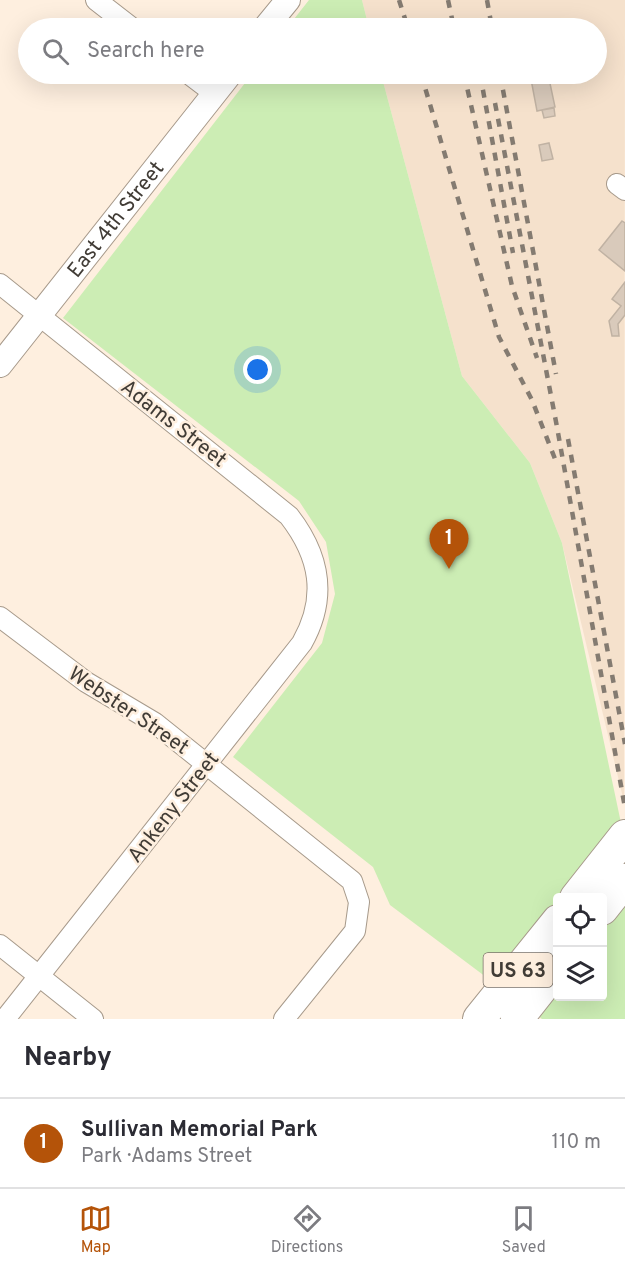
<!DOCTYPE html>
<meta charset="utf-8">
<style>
:root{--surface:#fff;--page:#f2f2f3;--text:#2b2b33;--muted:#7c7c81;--line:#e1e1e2;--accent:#b45309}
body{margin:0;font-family:Overpass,sans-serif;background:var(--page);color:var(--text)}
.controls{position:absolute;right:18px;bottom:18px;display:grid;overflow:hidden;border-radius:6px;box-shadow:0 6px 24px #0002}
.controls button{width:54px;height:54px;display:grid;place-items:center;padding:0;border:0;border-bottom:2px solid var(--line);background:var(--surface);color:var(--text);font:30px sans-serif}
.you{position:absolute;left:258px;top:370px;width:21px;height:21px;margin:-15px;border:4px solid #fff;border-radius:50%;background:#1a73e8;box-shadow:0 0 0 9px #1a73e833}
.badge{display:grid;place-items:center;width:39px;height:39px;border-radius:50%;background:var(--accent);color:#fff;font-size:20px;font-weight:700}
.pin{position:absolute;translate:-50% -50px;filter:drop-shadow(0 2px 3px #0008)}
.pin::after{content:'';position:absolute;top:32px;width:21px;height:18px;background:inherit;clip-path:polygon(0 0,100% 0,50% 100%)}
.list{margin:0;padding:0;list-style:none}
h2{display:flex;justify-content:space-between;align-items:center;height:78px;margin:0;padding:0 24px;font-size:26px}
h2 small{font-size:20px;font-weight:400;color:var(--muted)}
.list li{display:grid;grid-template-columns:39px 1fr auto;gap:18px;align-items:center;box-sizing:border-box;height:90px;padding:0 24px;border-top:2px solid var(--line)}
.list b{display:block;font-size:22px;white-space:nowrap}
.list p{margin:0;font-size:20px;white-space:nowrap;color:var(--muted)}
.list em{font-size:20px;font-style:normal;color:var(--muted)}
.icon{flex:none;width:33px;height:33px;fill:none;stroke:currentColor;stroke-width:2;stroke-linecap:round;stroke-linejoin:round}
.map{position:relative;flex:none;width:625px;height:1019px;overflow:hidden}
.search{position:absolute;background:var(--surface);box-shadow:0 6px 24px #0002;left:18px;right:18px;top:18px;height:66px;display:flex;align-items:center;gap:15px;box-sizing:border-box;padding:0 21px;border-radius:33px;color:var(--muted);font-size:22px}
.sheet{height:168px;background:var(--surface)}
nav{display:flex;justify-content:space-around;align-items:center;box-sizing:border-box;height:84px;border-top:2px solid var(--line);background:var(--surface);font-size:16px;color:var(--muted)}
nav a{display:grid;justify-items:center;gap:3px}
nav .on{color:var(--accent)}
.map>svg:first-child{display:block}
.built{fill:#f5e1cc}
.green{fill:#ccedb4;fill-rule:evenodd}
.building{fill:#d9cabb;stroke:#c0b2a3;stroke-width:1.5}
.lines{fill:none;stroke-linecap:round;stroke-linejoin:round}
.minor-casing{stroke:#a79a8b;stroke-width:22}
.tertiary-casing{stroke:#a79a8b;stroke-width:26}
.trunk-casing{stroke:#a79a8b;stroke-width:34}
.minor{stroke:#fff;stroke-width:20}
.tertiary{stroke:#fff;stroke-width:24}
.trunk{stroke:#fff;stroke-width:32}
.rail{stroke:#847b71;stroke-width:4.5;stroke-dasharray:8 8;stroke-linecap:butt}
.labels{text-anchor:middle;stroke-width:5;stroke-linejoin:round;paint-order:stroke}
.shield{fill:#feefdf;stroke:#7a7269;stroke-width:1.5}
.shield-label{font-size:20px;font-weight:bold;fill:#413c36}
.street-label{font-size:21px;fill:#413c36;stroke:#feefdf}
</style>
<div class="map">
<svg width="625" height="1019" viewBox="0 0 625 1019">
<rect width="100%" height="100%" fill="#feefdf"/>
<path class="built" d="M362 0H625L624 802 562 543 530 463 462 376 381 74H596V28H369Z"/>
<path class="green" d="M309 0H362L369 28H287Z
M252 74H381L462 376 530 463 562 543 625 842V1019H542L390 905 373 867 233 757 322 643 335 594 326 542 299 501 63 318ZM558 898H602V996H558Z"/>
<path class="building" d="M530 74H548L555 107 537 111Z
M554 108 555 116 544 118 542 110Z
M549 143 553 159 542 161 539 145Z
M622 221 625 223V271L599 250Z
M625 282V315L618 324 619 336H612L609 321 621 306 612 299Z"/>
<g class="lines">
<g class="minor-casing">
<path id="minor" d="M96 0 132 28
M189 74 214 93
M617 184 625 190
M0 284 289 516C320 556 328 597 302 643L5 1019
M0 617 86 682 155 723 352 881 359 902 355 931 284 1019
M0 945 93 1019"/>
</g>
<g class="tertiary-casing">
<g id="tertiary">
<path d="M265 28 288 0"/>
<path id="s1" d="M0 365 230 74"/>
</g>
</g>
<g class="trunk-casing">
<path id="trunk" d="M576 898 625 836
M602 909 625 880
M479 1019 558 921
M517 1019 558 967"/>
</g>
<use href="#minor" class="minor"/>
<use href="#tertiary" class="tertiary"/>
<use href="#trunk" class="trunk"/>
<path class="rail" d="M399 0 408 28
M448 0 454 28
M487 0 492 28
M472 27V28
M421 74 499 337 532 400 557 464
M464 74 512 286 537 358
M480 74 513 253
M500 74 556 374
M495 103 557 427 625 808
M568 439 625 744"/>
</g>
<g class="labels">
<rect class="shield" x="483.5" y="953" width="69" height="34" rx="4.5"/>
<g class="shield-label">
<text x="518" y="977">US 63</text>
</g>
<g class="street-label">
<text dy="7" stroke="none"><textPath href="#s1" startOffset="186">East 4th Street</textPath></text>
<text transform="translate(174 423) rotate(38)" y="7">Adams Street</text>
<text transform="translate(129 710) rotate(34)" y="7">Webster Street</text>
<text transform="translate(173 807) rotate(-52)" y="7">Ankeny Street</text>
</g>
</g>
</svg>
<div class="controls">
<button><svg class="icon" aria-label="locate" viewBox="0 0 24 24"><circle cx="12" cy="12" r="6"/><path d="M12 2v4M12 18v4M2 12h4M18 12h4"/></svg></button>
<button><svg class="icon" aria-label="layers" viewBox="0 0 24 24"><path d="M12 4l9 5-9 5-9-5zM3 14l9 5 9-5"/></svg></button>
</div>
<div class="you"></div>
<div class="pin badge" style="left:449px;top:569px">1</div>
<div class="search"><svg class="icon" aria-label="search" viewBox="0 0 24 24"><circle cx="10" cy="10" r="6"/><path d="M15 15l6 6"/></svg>Search here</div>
</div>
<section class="sheet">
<h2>Nearby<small></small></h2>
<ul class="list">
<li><span class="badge">1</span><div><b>Sullivan Memorial Park</b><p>Park · Adams Street</p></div><em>110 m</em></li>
</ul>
</section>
<nav>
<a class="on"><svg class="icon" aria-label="map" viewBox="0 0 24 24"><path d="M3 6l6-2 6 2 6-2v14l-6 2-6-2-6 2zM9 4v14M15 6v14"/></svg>Map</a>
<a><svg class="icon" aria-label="directions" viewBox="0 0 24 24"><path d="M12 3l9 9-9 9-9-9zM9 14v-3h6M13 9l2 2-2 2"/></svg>Directions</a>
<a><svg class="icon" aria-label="saved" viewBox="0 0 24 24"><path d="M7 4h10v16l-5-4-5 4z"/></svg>Saved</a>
</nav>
